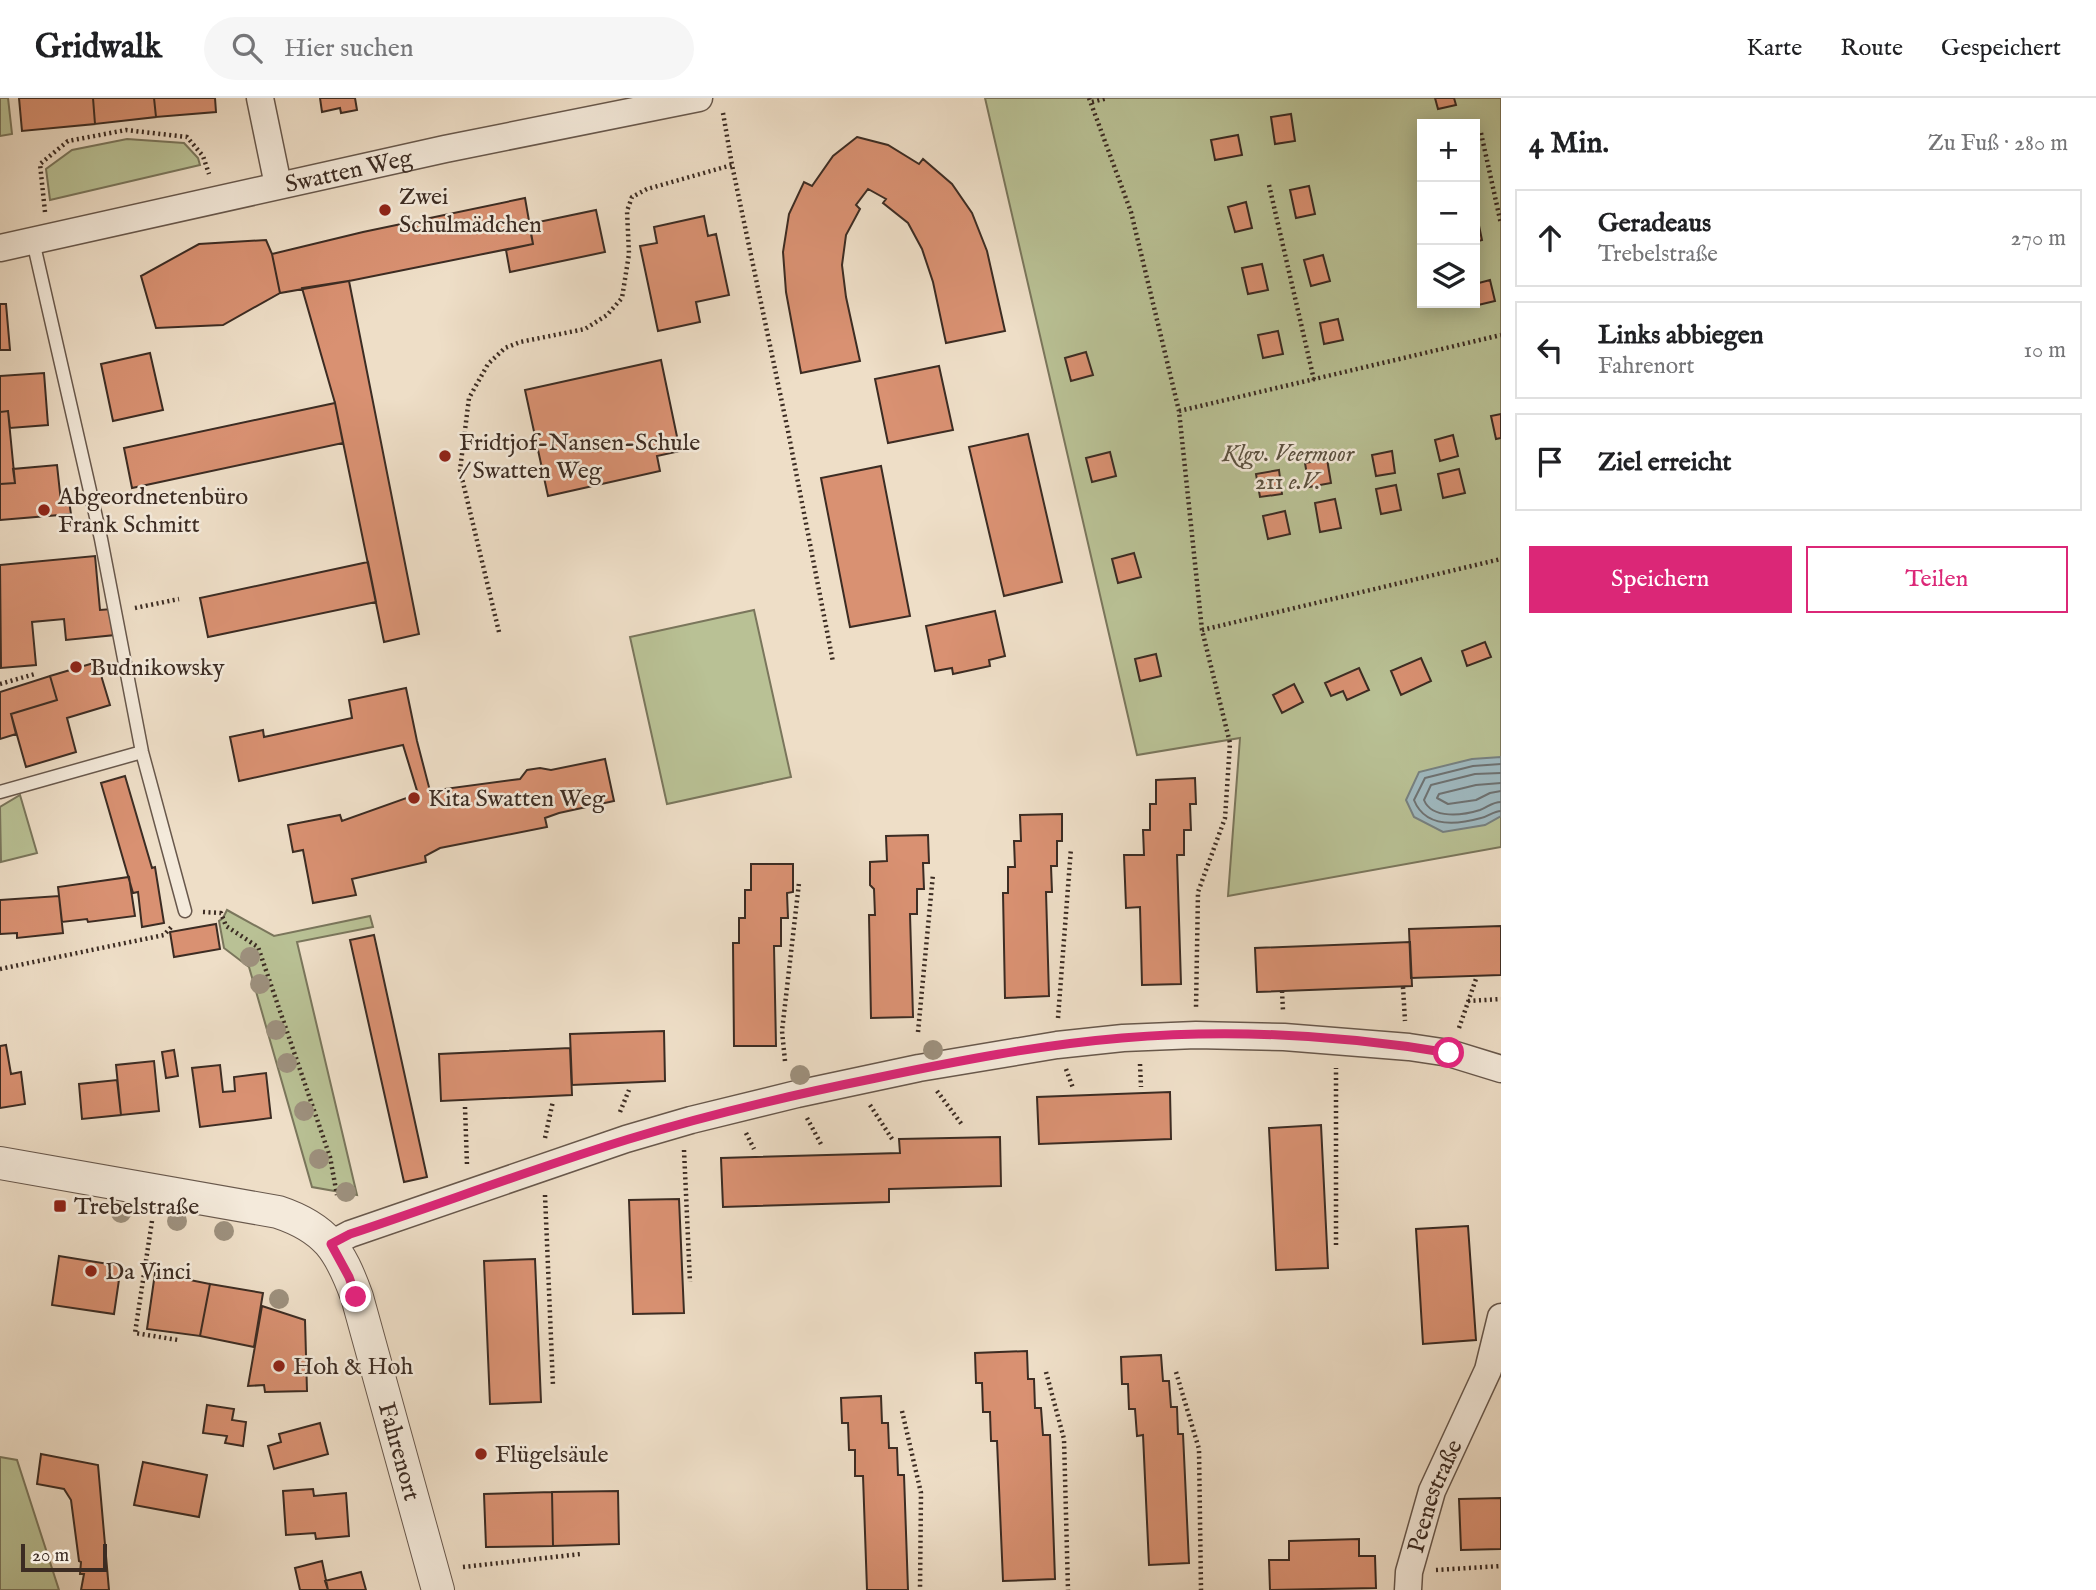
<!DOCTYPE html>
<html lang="de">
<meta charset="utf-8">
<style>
:root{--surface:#fff;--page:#f6f6f6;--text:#202124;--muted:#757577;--line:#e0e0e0;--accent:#db2777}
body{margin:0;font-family:"IM FELL English",serif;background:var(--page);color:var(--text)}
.controls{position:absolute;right:21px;top:21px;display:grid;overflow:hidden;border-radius:0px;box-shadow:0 4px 18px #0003}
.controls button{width:63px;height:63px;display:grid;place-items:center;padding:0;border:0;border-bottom:2px solid var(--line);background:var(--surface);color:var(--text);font:35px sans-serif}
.scale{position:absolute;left:21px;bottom:18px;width:86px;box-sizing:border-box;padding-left:7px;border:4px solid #3c2c23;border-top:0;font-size:19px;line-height:24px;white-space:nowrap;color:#3c2c23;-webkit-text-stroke:5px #f4eadb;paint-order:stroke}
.stop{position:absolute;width:21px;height:21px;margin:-16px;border:5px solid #db2777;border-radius:50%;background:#fff}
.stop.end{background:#db2777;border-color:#fff;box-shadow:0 2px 7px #0008}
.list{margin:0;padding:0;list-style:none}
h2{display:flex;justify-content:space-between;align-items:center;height:91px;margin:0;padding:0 28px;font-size:30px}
h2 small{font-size:23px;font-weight:400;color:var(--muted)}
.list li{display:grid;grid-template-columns:46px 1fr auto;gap:21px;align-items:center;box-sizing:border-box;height:98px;margin:0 14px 14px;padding:0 14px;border:2px solid var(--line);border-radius:0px}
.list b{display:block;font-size:26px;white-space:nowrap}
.list p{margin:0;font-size:23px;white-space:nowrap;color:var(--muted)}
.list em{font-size:23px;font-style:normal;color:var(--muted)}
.actions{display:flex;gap:14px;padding:21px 28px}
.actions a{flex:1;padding:16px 0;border:2px solid var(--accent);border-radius:0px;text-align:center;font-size:24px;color:var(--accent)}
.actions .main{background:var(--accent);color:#fff}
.icon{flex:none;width:38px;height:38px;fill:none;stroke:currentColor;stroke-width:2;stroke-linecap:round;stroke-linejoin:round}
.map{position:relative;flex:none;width:1501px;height:1492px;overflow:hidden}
header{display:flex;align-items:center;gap:42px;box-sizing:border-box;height:98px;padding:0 35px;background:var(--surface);border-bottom:2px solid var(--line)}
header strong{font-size:33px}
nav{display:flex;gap:38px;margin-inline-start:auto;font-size:24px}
.search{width:490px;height:63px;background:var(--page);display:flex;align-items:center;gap:18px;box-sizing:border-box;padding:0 24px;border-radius:38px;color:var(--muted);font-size:26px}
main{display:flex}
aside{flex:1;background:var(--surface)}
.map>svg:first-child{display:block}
.green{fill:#b9c195;stroke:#7a765c;stroke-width:2;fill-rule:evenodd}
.water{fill:#9fb9c0;stroke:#778181;stroke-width:2}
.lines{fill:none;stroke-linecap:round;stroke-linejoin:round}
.shore{stroke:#6e7272;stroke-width:2}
.building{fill:#d99172;stroke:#3c2c23;stroke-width:2}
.service-casing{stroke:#68584c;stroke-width:15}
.minor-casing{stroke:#68584c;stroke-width:29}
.tertiary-casing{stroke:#68584c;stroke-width:34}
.path{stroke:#3c2c23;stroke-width:4.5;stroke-dasharray:2 3.5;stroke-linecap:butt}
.service{stroke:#f4eadb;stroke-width:12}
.minor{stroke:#f4eadb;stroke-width:26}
.tertiary{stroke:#f4eadb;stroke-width:32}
.tree{fill:#9d907d}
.route{stroke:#db2777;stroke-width:9}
.poi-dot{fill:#8f2418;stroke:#f4eadb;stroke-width:2.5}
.labels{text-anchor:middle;stroke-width:5;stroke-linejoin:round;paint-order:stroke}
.street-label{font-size:24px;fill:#3c2c23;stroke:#f4eadb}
.poi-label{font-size:24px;fill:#3c2c23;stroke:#f4eadb;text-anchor:start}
.park-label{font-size:24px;font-style:italic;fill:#5b5140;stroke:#f4eadb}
</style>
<header>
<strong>Gridwalk</strong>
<div class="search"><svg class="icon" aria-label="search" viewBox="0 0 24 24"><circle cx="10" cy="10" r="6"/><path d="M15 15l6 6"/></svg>Hier suchen</div>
<nav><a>Karte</a><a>Route</a><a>Gespeichert</a></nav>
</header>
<main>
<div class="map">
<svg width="1501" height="1492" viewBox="0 0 1501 1492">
<rect width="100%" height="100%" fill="#eedec7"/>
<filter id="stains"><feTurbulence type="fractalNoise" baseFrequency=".00286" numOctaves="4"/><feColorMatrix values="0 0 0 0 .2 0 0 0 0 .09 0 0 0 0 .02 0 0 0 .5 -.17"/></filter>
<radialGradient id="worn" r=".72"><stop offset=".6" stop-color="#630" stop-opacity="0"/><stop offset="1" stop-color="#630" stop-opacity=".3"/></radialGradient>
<path class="green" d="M0 0H8L12 36 0 38Z
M985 0H1501V749L1228 798 1240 640 1137 657ZM1422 26H1475V205H1422Z
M127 41 184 45 198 60 200 67 50 102 46 71 72 52Z
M754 512 791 679 667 706 630 539Z
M20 697 37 755 1 764 0 709Z
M227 812 274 838 370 818 373 829 297 844 357 1097 312 1089 249 869 224 850 219 823 223 820Z
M0 1359 17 1362 59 1492H0Z"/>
<path class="water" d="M1501 659V718L1485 727 1443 734 1414 719 1406 702 1419 674 1472 661Z"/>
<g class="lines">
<path class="shore" d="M1501 666 1473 668 1425 680 1414 702C1425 730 1456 727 1481 720 1488 719 1493 713 1501 713
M1501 675 1475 676 1431 687 1424 702C1432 722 1464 717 1480 712 1488 709 1492 704 1501 704
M1501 685 1476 687 1439 696 1437 700 1448 706 1476 702 1490 695 1501 693"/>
</g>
<path class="building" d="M19 0H93L95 26 22 33Z
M93 0H154L156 19 95 26Z
M154 0H215L216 14 156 19Z
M320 0H355L357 12 341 15 340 10 322 14Z
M1435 0H1454L1456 7 1438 11Z
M1291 16 1295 43 1275 46 1271 19Z
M1238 37 1242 57 1215 62 1211 42Z
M857 39 888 47 919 66 923 61 952 86 972 115 987 153 1005 233 946 245 933 184 922 151 908 125 883 105 886 101 868 91 856 107 860 111 846 137 842 167 846 199 860 263 801 275 786 194 783 154 789 116 804 84 812 88 833 58Z
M1309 88 1315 116 1296 120 1290 92Z
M525 100 533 146 349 183 280 195 272 156 363 134Z
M1246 104 1252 130 1235 134 1228 109Z
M596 112 605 154 510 174 506 152 533 146 529 126Z
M704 118 708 138 716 136 729 197 696 204 700 224 658 233 640 148 657 145 654 129Z
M1475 118H1477L1482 142 1475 144Z
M266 142 272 156 280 195 223 227 156 230 141 178 199 146Z
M1323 157 1330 183 1311 188 1304 162Z
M1262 166 1268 192 1248 196 1242 170Z
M1490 182 1495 203 1478 207 1475 186Z
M349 183 419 536 384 544 335 305 302 190Z
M0 206H6L10 252H0Z
M1338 221 1343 242 1324 246 1320 225Z
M1278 233 1283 256 1263 260 1258 237Z
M1086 254 1093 277 1071 283 1065 260Z
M150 255 163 312 113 323 101 266Z
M661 262 680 353 657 358 660 373 548 398 525 292Z
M939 268 953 332 888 345 875 281Z
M44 275 48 327 10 330 8 313 0 314V278Z
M335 305 343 345 132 390 124 350Z
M8 313 15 385 0 386V314Z
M1501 316V340L1496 341 1491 318Z
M1028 336 1062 484 1004 498 969 349Z
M1453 337 1458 358 1440 363 1435 342Z
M1392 353 1395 375 1376 378 1372 357Z
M1110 354 1116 378 1092 384 1086 360Z
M1327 361 1331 385 1309 389 1305 365Z
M57 367 61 404 69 403 71 416 0 422V386L15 385 13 371Z
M881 368 910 518 850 529 821 380Z
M1459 371 1465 395 1443 400 1438 376Z
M1279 372 1282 396 1260 399 1256 376Z
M1396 387 1401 412 1381 416 1376 391Z
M1335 401 1341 430 1320 434 1315 405Z
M1285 413 1290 436 1268 441 1263 418Z
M1134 455 1141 479 1118 485 1112 461Z
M95 458 100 512 112 511 115 537 66 542 64 521 32 524 36 567 1 570 0 467Z
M368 464 376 504 208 539 200 500Z
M995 513 1005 558 989 562 990 568 953 576 952 570 935 573 926 528Z
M1485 544 1491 559 1467 568 1462 553Z
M1156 556 1161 578 1140 583 1135 561Z
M1421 560 1431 583 1401 597 1391 573Z
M97 564 110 607 67 620 76 654 26 669 11 616 57 602 50 578Z
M1359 570 1369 592 1347 602 1343 593 1331 598 1325 585Z
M50 578 57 602 11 616 16 636 0 641V594Z
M1294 586 1303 604 1282 615 1273 597Z
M406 590 417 643 430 693 520 681 527 672 540 670 551 672 605 661 614 703 559 715 545 720 547 729 440 750 425 758 426 764 352 781 356 797 313 805 303 752 293 754 288 727 340 717 342 723 418 696 403 647 239 683 230 639 263 632 264 639 352 620 349 602Z
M125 678 152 770 155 769 164 825 142 829 138 794 133 795 101 685Z
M1195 680 1196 706H1190L1191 732H1184V757H1177L1181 886 1142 887 1140 809 1126 810 1124 757H1144L1143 732H1150V706H1156V682Z
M1062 716V743H1057V768H1051L1052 794H1046L1049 898 1005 900 1003 795H1008V769H1015L1014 743H1021L1020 717Z
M928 737 929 765H923L924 791H917V816H910L913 919 871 920 869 817H875L874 791 870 787V764L887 763 886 738Z
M751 766H793V794L787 795 788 820H781V848H774L776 948H734L733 845H739V820H745V792H751Z
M129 779 135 818 88 824 87 821 62 824 58 789Z
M59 798 63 835 17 840V835L0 836V802Z
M216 826 220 851 174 859 170 834Z
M1501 828V877L1411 880 1409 831Z
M374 837 427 1079 404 1084 350 842Z
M1410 844 1412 888 1257 894 1255 850Z
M664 933 665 983 572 987 570 936Z
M6 947 11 976 21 974 25 1006 0 1010V948Z
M570 950 572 997 441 1003 439 956Z
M174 952 178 978 166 980 162 954Z
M154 963 159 1013 121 1017 116 967Z
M220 967 223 994 235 993 234 979 266 975 271 1020 200 1029 192 970Z
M117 982 121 1017 82 1021 79 986Z
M1170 994 1171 1041 1039 1046 1037 999Z
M1321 1027 1328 1170 1276 1172 1269 1030Z
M1000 1039 1001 1088 889 1091V1104L723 1109 721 1060 900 1055 899 1041Z
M679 1101 684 1215 633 1216 629 1102Z
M1468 1128 1476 1242 1423 1246 1416 1131Z
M59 1158 121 1168 114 1216 52 1207Z
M535 1161 541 1304 490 1306 484 1163Z
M155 1175 210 1186 200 1238 147 1231Z
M210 1186 263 1195 254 1249 200 1238Z
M262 1208 305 1222 307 1293 265 1294 264 1287 248 1288Z
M1027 1253 1028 1281H1034L1035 1310H1041L1043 1337H1050L1055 1481 1003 1483 997 1343H991L990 1314H983L982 1285H976L975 1255Z
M1161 1257 1163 1283H1169L1171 1309H1177L1178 1336H1183L1189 1465 1149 1467 1143 1337 1137 1338 1135 1311H1129L1128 1286H1122L1121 1259Z
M881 1298 882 1325H888L889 1350H897L898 1377H904L908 1492H867L863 1378H855V1352H849L848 1325H842L841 1300Z
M207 1307 234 1311 232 1322 246 1324 243 1348 225 1345 227 1338 203 1335Z
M320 1325 328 1356 274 1371 268 1348 281 1344 279 1336Z
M41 1356 98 1367 109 1492H81L84 1476H80L81 1464 79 1463 71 1402 64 1391 37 1386Z
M143 1364 207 1377 199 1419 134 1407Z
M313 1391 314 1398 346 1395 349 1438 316 1441 315 1435 286 1437 283 1393Z
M618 1393 619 1446 553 1448 552 1394Z
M552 1394 553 1448 486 1449 484 1396Z
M1501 1400V1451L1461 1452 1459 1401Z
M1359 1441V1458H1375L1376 1490 1270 1492 1269 1462H1289V1443Z
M322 1463 328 1492H300L295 1470Z
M361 1474 366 1492H328L325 1483Z"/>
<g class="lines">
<g class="service-casing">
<path id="service" d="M33 143 101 441 142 654 185 813
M0 694 142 654"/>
</g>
<g class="minor-casing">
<g id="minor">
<path d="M260 0 278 87"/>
<path id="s1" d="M0 150 445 51 699 0"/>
<path d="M331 1146 350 1136 626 1041 691 1022 797 996 919 970 1057 947 1123 940 1196 937 1284 939 1409 949 1449 955 1501 971"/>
<path id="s2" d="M1408 1492 1409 1474 1432 1393 1488 1272 1501 1219"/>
</g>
</g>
<g class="tertiary-casing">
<g id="tertiary">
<path id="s3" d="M0 1065 278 1114C326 1130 340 1152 357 1199L438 1492"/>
</g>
</g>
<path class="path" d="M1089 0 1131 114 1179 313 1202 532 1230 645 1225 720 1198 794 1196 910
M1092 4 1108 0
M723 15 732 67 788 333 833 564
M1481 35 1501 126
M1269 87 1314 282
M45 114 40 66 68 43 126 32 187 39 203 58 209 76
M1179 313 1501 237
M135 510 179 501
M1202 532 1501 461
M499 534 460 372 469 300 488 266 505 250 520 244 585 231 607 217 622 200 629 156 627 113 632 99 647 91 732 67
M0 586 35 576
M203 814 221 815 226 828 258 849 330 1059 337 1097
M0 871 164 837 172 828
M1403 889 1405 923
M1282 893 1283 913
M1468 903 1501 901
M1058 920 1071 750
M1459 930 1477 878
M918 934 933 776
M785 963 782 933 799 785
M1140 966 1141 989
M1066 971 1073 990
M937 993 963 1028
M870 1007 894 1044
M465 1009 467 1067
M620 1014 629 992
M807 1020 822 1048
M746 1035 754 1051
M545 1040 553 1003
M684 1052 690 1184
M545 1097 553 1288
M152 1123 135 1235 178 1242
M1336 1147V970
M1046 1274 1064 1341 1068 1492
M1176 1274 1199 1351 1201 1492
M902 1313 921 1395 920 1492
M463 1469 581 1456
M1436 1472 1501 1468"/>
<use href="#service" class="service"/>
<use href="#minor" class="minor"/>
<use href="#tertiary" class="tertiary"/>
</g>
<g class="tree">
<circle cx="250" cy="859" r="10"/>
<circle cx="260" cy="886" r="10"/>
<circle cx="276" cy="932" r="10"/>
<circle cx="933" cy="952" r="10"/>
<circle cx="287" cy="965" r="10"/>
<circle cx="800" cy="977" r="10"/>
<circle cx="304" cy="1013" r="10"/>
<circle cx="319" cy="1061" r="10"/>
<circle cx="346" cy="1094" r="10"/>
<circle cx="121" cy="1115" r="10"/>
<circle cx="177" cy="1123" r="10"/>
<circle cx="224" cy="1133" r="10"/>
<circle cx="279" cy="1201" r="10"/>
</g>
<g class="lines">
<path class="route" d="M356 1199 349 1179 331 1146 350 1136C443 1105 535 1070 629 1041 710 1016 792 997 876 980 957 963 1039 947 1122 940 1230 931 1342 937 1449 955"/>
</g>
<g class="poi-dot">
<circle cx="385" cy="112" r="7"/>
<circle cx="445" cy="358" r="7"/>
<circle cx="44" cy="412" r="7"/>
<circle cx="76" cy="569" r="7"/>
<circle cx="414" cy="700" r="7"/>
<rect x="53" y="1101" width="14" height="14" rx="3.5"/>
<circle cx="91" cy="1173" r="7"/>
<circle cx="279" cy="1268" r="7"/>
<circle cx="481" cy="1356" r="7"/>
</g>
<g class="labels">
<g class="street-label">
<text dy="8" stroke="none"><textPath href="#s1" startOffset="357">Swatten Weg</textPath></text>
<text dy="8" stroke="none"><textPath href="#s3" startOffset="564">Fahrenort</textPath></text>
<text dy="8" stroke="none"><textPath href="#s2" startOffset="98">Peenestraße</textPath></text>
</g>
<g class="poi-label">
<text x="399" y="106">Zwei<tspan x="399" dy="28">Schulmädchen</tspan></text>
<text x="459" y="352">Fridtjof-Nansen-Schule<tspan x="459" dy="28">/ Swatten Weg</tspan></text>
<text x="58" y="406">Abgeordnetenbüro<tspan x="58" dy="28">Frank Schmitt</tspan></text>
<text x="90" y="577">Budnikowsky</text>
<text x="428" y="708">Kita Swatten Weg</text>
<text x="74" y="1116">Trebelstraße</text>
<text x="105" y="1181">Da Vinci</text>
<text x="293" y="1276">Hoh &amp; Hoh</text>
<text x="495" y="1364">Flügelsäule</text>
</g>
<g class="park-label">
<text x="1288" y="363">Klgv. Veermoor<tspan x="1288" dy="28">211 e.V.</tspan></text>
</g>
</g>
<rect width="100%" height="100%" filter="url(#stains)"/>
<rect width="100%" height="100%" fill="url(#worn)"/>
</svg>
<div class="controls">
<button>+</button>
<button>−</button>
<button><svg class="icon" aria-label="layers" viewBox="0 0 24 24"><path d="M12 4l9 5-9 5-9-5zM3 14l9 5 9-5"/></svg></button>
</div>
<div class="scale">20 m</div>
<div class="stop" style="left:1449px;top:955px"></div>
<div class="stop end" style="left:356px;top:1199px"></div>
</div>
<aside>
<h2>4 Min.<small>Zu Fuß · 280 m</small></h2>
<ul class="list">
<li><svg class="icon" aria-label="ahead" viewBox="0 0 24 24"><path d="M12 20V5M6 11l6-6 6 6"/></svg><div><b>Geradeaus</b><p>Trebelstraße</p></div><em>270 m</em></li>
<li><svg class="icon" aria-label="left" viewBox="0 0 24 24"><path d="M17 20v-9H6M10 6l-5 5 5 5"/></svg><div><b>Links abbiegen</b><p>Fahrenort</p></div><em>10 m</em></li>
<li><svg class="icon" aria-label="arrive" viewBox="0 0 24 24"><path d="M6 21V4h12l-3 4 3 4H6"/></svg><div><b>Ziel erreicht</b></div></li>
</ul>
<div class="actions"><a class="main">Speichern</a><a>Teilen</a></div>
</aside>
</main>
